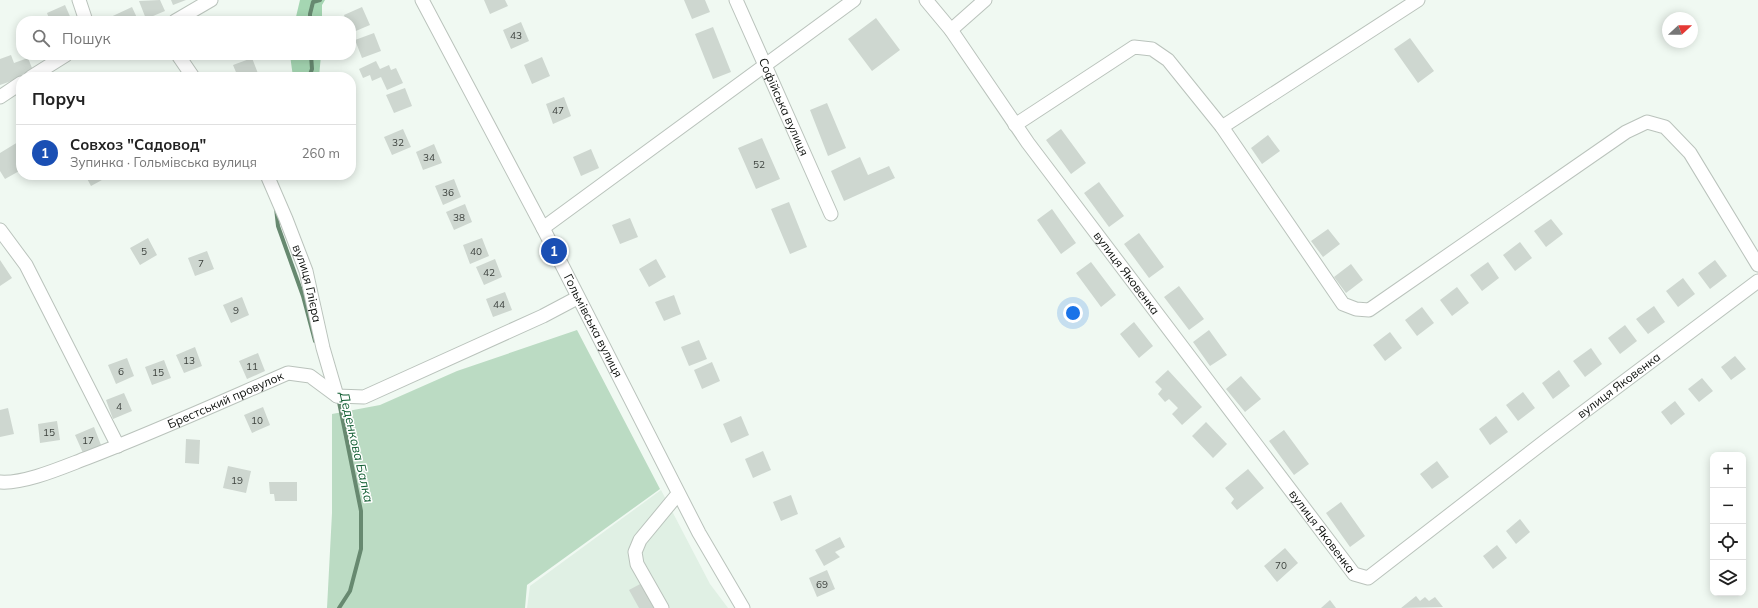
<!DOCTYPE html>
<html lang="uk">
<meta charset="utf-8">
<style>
:root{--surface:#fff;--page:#f2f2f2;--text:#222;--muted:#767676;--line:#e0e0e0;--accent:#c5396c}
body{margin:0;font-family:Mulish,sans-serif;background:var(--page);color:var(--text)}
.controls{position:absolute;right:12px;bottom:12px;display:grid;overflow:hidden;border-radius:8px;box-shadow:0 2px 10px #0003}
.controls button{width:36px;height:36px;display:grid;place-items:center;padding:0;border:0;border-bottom:1px solid var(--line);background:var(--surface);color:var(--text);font:20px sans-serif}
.compass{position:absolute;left:1662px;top:12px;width:36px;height:36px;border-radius:50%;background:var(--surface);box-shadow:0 2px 10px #0003;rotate:69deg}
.you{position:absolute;left:1073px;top:313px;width:14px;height:14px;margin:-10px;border:3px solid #fff;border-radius:50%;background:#1a73e8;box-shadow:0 0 0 6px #1a73e833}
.badge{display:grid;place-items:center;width:26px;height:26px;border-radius:50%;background:var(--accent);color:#fff;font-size:13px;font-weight:700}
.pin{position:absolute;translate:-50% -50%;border:2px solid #fff;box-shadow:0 1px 4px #0006}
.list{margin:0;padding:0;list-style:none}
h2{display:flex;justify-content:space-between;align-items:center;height:52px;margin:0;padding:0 16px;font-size:17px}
h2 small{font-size:13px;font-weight:400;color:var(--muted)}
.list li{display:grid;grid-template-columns:26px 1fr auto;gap:12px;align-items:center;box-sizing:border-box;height:56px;padding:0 16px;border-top:1px solid var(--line)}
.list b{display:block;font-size:15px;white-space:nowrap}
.list p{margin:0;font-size:13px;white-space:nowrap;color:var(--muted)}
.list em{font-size:13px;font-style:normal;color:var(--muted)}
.icon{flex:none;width:22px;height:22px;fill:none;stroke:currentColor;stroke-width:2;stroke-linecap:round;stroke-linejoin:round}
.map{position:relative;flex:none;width:1758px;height:608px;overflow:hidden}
.search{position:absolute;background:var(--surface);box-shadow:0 2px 10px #0003;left:16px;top:16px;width:340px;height:44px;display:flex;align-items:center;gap:10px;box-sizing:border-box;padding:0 14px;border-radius:16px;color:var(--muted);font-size:15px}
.panel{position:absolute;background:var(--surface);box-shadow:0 2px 10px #0003;left:16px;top:72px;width:340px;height:108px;border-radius:16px}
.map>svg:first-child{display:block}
.built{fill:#e0f0e4}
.green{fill:#bbdbc3}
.forest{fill:#a5d6b2}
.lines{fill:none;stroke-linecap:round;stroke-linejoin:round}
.stream{stroke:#678970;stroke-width:4}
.building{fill:#ced7d0}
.minor-casing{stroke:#bac3bc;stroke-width:15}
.minor{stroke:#fff;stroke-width:13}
.labels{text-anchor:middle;stroke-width:3;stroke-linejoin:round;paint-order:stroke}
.number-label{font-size:10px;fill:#3c413d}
.street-label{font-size:12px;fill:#0c0f0c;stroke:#fff}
.water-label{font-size:13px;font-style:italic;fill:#115d32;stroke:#fff}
</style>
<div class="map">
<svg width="1758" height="608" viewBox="0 0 1758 608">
<rect width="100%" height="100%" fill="#f0f9f2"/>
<path class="built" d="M661 490 710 584 728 608H527L530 586Z"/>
<path class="green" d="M577 330 660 489 527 585 525 608H327L332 513V414L380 405 457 371Z"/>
<path class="forest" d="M300 0H325L322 5V21H295Z
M290 55H321L319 77H293Z"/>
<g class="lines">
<path class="stream" d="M310 21V14L313 2 320 0
M309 77 312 69 311 55
M276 208 278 226 303 296 315 341
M338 397 361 511V549L350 591 339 608"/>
</g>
<path class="building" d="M160 0 165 11 146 19 139 1Z
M171 0H186L173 5Z
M484 0H505L508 6 490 14Z
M684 0H705L710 12 692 19Z
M65 5 72 21H50L47 13Z
M132 7 138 20 102 21Z
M362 7 370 25 351 33V21H346L344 15Z
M876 18 900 50 872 71 848 39Z
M521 22 529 41 511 49 503 30Z
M713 27 731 72 713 79 695 34Z
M374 33 381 51 362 58 355 40Z
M1410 38 1434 71 1418 83 1394 49Z
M11 55 14 63 28 58 34 73 0 85V59Z
M542 57 550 76 532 84 524 65Z
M252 58 259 76 238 77 233 65Z
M376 61 380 69 389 65 391 70 396 68 403 83 387 90 381 77 372 81 370 75 363 78 359 69Z
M405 88 412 106 394 113 386 95Z
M564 97 571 116 553 124 546 104Z
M827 103 846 148 828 156 810 110Z
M403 129 411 147 392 155 384 137Z
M1061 129 1086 163 1071 174 1046 140Z
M1268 135 1280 151 1262 164 1251 148Z
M762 138 780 179 756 189 738 148Z
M18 142 21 148V170L5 179 0 171V153Z
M434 144 442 163 423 170 416 152Z
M591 149 599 168 581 176 573 157Z
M860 157 868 175 889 166 895 178 844 201 831 171Z
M85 175H111L91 186Z
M454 179 461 197 443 205 435 186Z
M1099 182 1124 216 1109 227 1084 193Z
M789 202 807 247 790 254 771 209Z
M465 204 472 222 454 230 446 212Z
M1052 209 1076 243 1061 254 1037 220Z
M630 218 638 237 620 244 612 225Z
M1551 219 1563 234 1546 247 1534 231Z
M1328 229 1340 244 1323 257 1311 241Z
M1139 233 1164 267 1149 278 1124 244Z
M148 238 157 255 140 265 130 248Z
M482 238 489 256 470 264 463 245Z
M1520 242 1532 258 1515 271 1503 255Z
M207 251 214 269 195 276 188 258Z
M495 259 502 277 484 285 476 267Z
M656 259 666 277 649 287 639 269Z
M0 260 12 278 0 286Z
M1715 260 1727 276 1710 289 1698 273Z
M1091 262 1116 295 1101 307 1076 273Z
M1488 262 1499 278 1482 291 1470 275Z
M1351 264 1363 280 1346 293 1334 277Z
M1683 278 1695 294 1678 307 1666 291Z
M1179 286 1204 319 1189 330 1164 297Z
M1457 287 1469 303 1452 316 1440 300Z
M505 292 512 310 493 317 486 299Z
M674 295 681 314 664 321 655 302Z
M242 297 249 315 231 323 223 305Z
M1654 306 1665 322 1648 334 1636 319Z
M1422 307 1434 323 1417 336 1405 320Z
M1134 322 1153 346 1139 358 1120 334Z
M1625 325 1637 341 1620 354 1608 338Z
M1209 330 1227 355 1210 366 1193 342Z
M1390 332 1402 348 1385 361 1373 345Z
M699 340 707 359 689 366 681 347Z
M195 347 202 366 184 373 176 355Z
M1591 348 1602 364 1585 377 1573 361Z
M258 353 265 371 247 379 239 361Z
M1735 356 1746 369 1731 380 1721 367Z
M127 358 134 376 116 384 108 365Z
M164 360 171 378 152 385 145 367Z
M712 362 720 381 702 389 694 370Z
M1168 370 1202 407 1182 425 1172 414 1178 408 1169 399 1165 402 1158 394 1162 389 1155 382Z
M1559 370 1570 386 1553 399 1542 383Z
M1241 376 1261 399 1245 412 1226 389Z
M1702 378 1713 391 1699 402 1688 389Z
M1523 392 1535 408 1518 421 1506 405Z
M124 393 132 411 113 419 106 400Z
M1675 401 1685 414 1671 425 1661 412Z
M263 407 270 425 252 433 244 415Z
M8 408 14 434 0 437V410Z
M741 416 749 435 731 443 723 424Z
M1496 416 1508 432 1490 445 1479 429Z
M57 421 60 440 40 443 38 424Z
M1206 422 1227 444 1213 458 1192 436Z
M94 427 101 445 83 453 75 435Z
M1284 430 1309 464 1294 475 1269 441Z
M186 439 200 440 199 464 185 463Z
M763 451 771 470 753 478 745 459Z
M1437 461 1449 477 1432 489 1420 474Z
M228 466 251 471 246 493 223 488Z
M1248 469 1264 488 1237 510 1231 503 1234 499 1225 488Z
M269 482H297V501H275L274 494H270Z
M791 495 798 514 781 521 773 502Z
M1341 502 1365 536 1350 547 1326 513Z
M1520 519 1530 532 1516 544 1506 531Z
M840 537 845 547 835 552 840 557 824 566 815 550Z
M1497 545 1507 558 1493 569 1483 556Z
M1285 548 1298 563 1277 582 1264 566Z
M827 570 835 589 817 597 809 578Z
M642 583 656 608H639L629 590Z
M1416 596 1420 601 1425 597 1429 601 1435 597 1443 607 1401 608Z
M1330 600 1336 608H1321Z"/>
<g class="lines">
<g class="minor-casing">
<g id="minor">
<path d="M79 0 86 21"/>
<path id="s1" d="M422 0 543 228 699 533 743 608"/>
<path id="s2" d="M736 0 831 214"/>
<path id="s3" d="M926 0 951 30 1028 143 1354 574 1368 578 1549 438 1758 281"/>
<path d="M175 21 211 0"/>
<path d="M951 30 985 0"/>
<path d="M178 55 193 77"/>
<path d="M31 77 66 55"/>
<path d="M0 97 21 83"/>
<path d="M1015 125 1134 47 1152 49 1168 60 1222 127 1343 304 1356 309 1369 310 1626 132 1647 122 1665 127 1690 153 1758 265"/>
<path d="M1222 127 1418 0"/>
<path id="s4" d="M267 175 286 219 306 271 323 348 337 396"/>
<path d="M543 228 854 0"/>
<path d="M0 230 26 265 118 446"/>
<path id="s5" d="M0 482C25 484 63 467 87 458 155 432 221 402 288 373L310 376 337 396 364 397 543 316 577 298"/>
<path d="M662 608 637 564 635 552 640 540 678 494"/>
</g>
</g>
<use href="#minor" class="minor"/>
</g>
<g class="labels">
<g class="number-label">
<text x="516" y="39">43</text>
<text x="558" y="114">47</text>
<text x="398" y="146">32</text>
<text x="429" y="161">34</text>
<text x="759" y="168">52</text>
<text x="448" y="196">36</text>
<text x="459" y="221">38</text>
<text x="144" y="255">5</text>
<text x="476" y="255">40</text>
<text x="201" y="267">7</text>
<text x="489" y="276">42</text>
<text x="499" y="308">44</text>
<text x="236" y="314">9</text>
<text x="189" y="364">13</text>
<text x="252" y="370">11</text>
<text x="121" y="375">6</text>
<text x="158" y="376">15</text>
<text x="119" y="410">4</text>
<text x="257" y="424">10</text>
<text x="49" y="436">15</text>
<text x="88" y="444">17</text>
<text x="237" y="484">19</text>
<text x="1281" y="569">70</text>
<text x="822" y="588">69</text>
</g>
<g class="street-label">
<text dy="4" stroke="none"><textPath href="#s2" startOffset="117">Софійська вулиця</textPath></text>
<text dy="4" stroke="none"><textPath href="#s3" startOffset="339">вулиця Яковенка</textPath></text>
<text dy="4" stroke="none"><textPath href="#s4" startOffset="116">вулиця Глієра</textPath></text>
<text dy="4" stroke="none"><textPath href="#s1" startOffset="368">Гольмівська вулиця</textPath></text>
<text dy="4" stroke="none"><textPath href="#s3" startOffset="1047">вулиця Яковенка</textPath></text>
<text dy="4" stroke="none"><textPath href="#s5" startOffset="241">Брестський провулок</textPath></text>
<text dy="4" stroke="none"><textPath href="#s3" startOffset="663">вулиця Яковенка</textPath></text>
</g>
<g class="water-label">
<text transform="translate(357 447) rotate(77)" y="5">Деденкова Балка</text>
</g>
</g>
</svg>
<div class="controls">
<button>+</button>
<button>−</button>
<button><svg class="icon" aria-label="locate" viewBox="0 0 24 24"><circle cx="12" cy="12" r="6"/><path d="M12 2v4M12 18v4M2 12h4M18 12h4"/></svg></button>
<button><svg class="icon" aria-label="layers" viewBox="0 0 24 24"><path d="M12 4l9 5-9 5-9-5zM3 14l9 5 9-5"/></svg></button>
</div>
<svg class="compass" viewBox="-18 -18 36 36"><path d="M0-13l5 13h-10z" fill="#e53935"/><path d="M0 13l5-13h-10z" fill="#767676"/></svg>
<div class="you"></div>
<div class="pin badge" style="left:554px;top:251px;background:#1a4fb4">1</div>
<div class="search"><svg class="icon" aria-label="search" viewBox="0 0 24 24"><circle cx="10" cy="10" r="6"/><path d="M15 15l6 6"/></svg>Пошук</div>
<section class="panel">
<h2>Поруч<small></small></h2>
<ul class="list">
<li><span class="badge" style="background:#1a4fb4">1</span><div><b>Совхоз &quot;Садовод&quot;</b><p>Зупинка · Гольмівська вулиця</p></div><em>260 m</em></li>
</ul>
</section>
</div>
